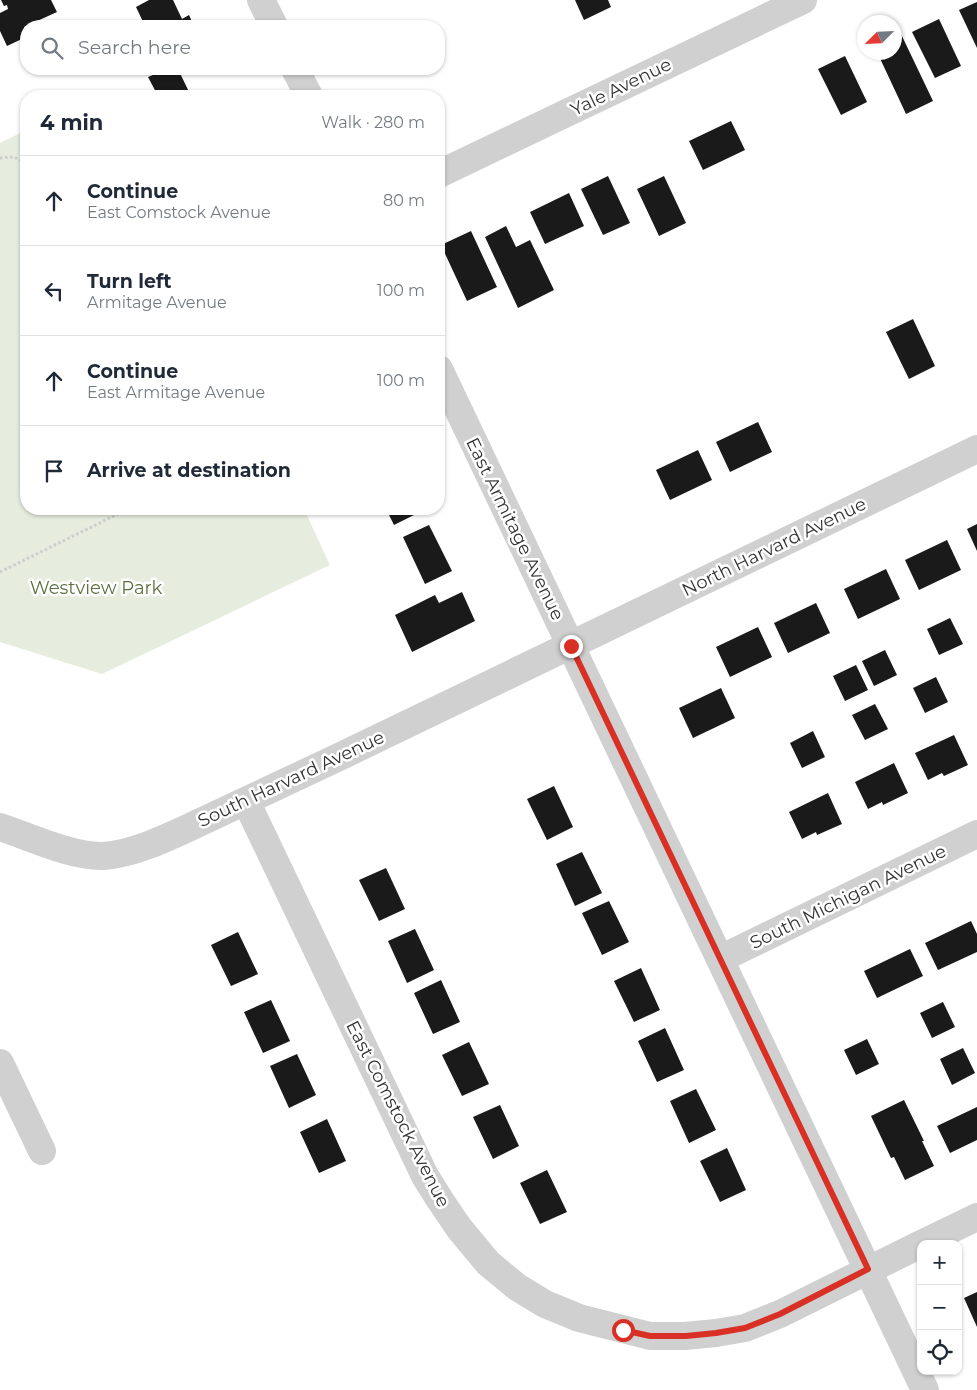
<!DOCTYPE html>
<meta charset="utf-8">
<style>
:root{--surface:#fff;--page:#f2f2f3;--text:#1f2937;--muted:#747a83;--line:#e0e1e3}
body{margin:0;font-family:Montserrat,sans-serif;background:var(--page);color:var(--text)}
.controls{position:absolute;right:15px;bottom:15px;display:grid;overflow:hidden;border-radius:10px;box-shadow:0 1px 4px #0004}
.controls button{width:45px;height:45px;display:grid;place-items:center;padding:0;border:0;border-bottom:1px solid var(--line);background:var(--surface);color:var(--text);font:25px sans-serif}
.compass{position:absolute;left:857px;top:15px;width:45px;height:45px;border-radius:50%;background:var(--surface);box-shadow:0 1px 4px #0004;rotate:246deg}
.stop{position:absolute;width:15px;height:15px;margin:-11px;border:4px solid #d93025;border-radius:50%;background:#fff}
.stop.end{background:#d93025;border-color:#fff;box-shadow:0 1px 5px #0008}
.list{margin:0;padding:0;list-style:none}
h2{display:flex;justify-content:space-between;align-items:center;height:65px;margin:0;padding:0 20px;font-size:21px}
h2 small{font-size:16px;font-weight:400;color:var(--muted)}
.list li{display:grid;grid-template-columns:32px 1fr auto;gap:15px;align-items:center;box-sizing:border-box;height:90px;padding:0 20px;border-top:1px solid var(--line)}
.list b{display:block;font-size:19px;white-space:nowrap}
.list p{margin:0;font-size:16px;white-space:nowrap;color:var(--muted)}
.list em{font-size:16px;font-style:normal;color:var(--muted)}
.icon{flex:none;width:28px;height:28px;fill:none;stroke:currentColor;stroke-width:2;stroke-linecap:round;stroke-linejoin:round}
.map{position:relative;flex:none;width:977px;height:1390px;overflow:hidden}
.search{position:absolute;background:var(--surface);box-shadow:0 1px 4px #0004;left:20px;top:20px;width:425px;height:55px;display:flex;align-items:center;gap:12px;box-sizing:border-box;padding:0 18px;border-radius:20px;color:var(--muted);font-size:19px}
.panel{position:absolute;background:var(--surface);box-shadow:0 1px 4px #0004;left:20px;top:90px;width:425px;height:425px;border-radius:20px}
.map>svg:first-child{display:block}
.green{fill:#e6ecde}
.building{fill:#1a1a1a}
.lines{fill:none;stroke-linecap:round;stroke-linejoin:round}
.path{stroke:#cdcdcd;stroke-width:3;stroke-dasharray:2.5 2.5;stroke-linecap:butt}
.minor{stroke:#d0d0d0;stroke-width:28}
.route{stroke:#d93025;stroke-width:6}
.labels{text-anchor:middle;stroke-width:5;stroke-linejoin:round;paint-order:stroke}
.street-label{font-size:18px;fill:#333;stroke:#fff}
.park-label{font-size:18px;fill:#59703e;stroke:#fff}
</style>
<div class="map">
<svg width="977" height="1390" viewBox="0 0 977 1390">
<rect width="100%" height="100%" fill="#fff"/>
<path class="green" d="M26 130V509H304L330 565 102 674 0 642V143Z"/>
<path class="building" d="M1 0H51L57 12 24 27 26 31V37L7 46 0 31V13L8 9 7 5 4 6Z
M149 0H173L182 19 189 15 194 26H145L136 7Z
M575 0H608L611 7 584 20Z
M977 2V48L959 10Z
M939 19 961 66 935 78 912 32Z
M901 34 933 101 906 114 877 52H894V37Z
M845 56 867 102 841 115 818 69Z
M167 69H178L191 96H158L148 77Z
M731 121 745 150 703 170 689 141Z
M608 176 630 223 603 235 581 189Z
M664 176 686 223 659 236 637 189Z
M569 193 584 226 545 244 530 212Z
M506 226 516 247 530 240 554 290 518 308 485 237Z
M471 231 497 287 467 301 441 245Z
M913 319 935 366 909 379 886 332Z
M758 422 772 452 730 472 716 442Z
M698 450 712 480 670 500 656 470Z
M386 509H419L420 512 394 525Z
M977 524V551L967 529Z
M429 525 452 571 425 584 403 537Z
M947 540 961 570 919 590 905 560Z
M886 569 900 599 858 619 844 589Z
M462 592 475 621 412 652 395 615 435 595 439 603Z
M816 603 830 633 788 653 774 623Z
M950 618 963 644 939 655 927 629Z
M758 627 772 657 730 677 716 647Z
M885 650 897 675 874 686 862 661Z
M856 665 868 690 845 701 833 676Z
M936 677 948 702 925 713 913 688Z
M721 688 735 718 693 738 679 708Z
M875 704 888 729 865 740 852 715Z
M813 731 825 757 802 768 790 743Z
M954 735 968 765 944 776 942 773 928 780 915 753Z
M894 763 908 793 883 805 882 802 868 809 855 782Z
M554 786 573 827 547 840 527 799Z
M828 793 842 824 817 835 816 832 802 839 789 812Z
M582 852 602 893 575 906 556 864Z
M386 868 405 909 379 921 359 880Z
M609 901 629 942 602 955 582 913Z
M971 921 977 934V952L938 970 925 943Z
M415 929 434 970 407 983 388 941Z
M238 932 258 974 231 986 211 945Z
M910 949 923 976 877 998 864 971Z
M641 968 660 1010 634 1022 614 981Z
M441 980 460 1022 433 1034 414 993Z
M271 1000 290 1041 263 1053 244 1012Z
M943 1002 955 1027 932 1038 920 1013Z
M665 1028 684 1070 657 1082 638 1041Z
M867 1039 879 1064 856 1075 844 1050Z
M469 1042 489 1084 462 1096 442 1055Z
M963 1048 975 1073 952 1085 940 1059Z
M297 1054 316 1095 289 1108 270 1066Z
M696 1089 716 1130 689 1143 670 1101Z
M904 1100 924 1141H922L934 1166 905 1180 894 1157 891 1158 871 1116Z
M500 1105 519 1146 493 1159 473 1117Z
M977 1107V1140L950 1153 937 1126Z
M327 1119 346 1161 319 1173 300 1132Z
M727 1148 746 1190 720 1202 700 1161Z
M547 1170 567 1212 540 1224 520 1183Z
M977 1292V1327L964 1298Z"/>
<g class="lines">
<path class="path" d="M0 158 13 157 26 162
M0 572 128 509"/>
<path class="minor" d="M261 0 274 26
M295 69 309 96
M439 174 803 0
M439 369 925 1390
M246 801 425 1176 440 1200 459 1228 488 1263 517 1287 545 1304 579 1318 650 1336H685L716 1333 745 1328 780 1314 921 1244
M0 827C30 837 72 857 103 856 136 854 175 834 205 820 250 799 296 777 341 756 553 654 765 552 977 449
M720 959 977 834
M0 1063 42 1151
M921 1244 977 1217"/>
</g>
<g class="lines">
<path class="route" d="M571 646 868 1269 780 1314 745 1328 716 1333 686 1336H650L623 1330"/>
</g>
<g class="labels">
<g class="street-label">
<text transform="translate(621 87) rotate(-26)" y="6">Yale Avenue</text>
<text transform="translate(515 529) rotate(64)" y="6">East Armitage Avenue</text>
<text transform="translate(774 547) rotate(-26)" y="6">North Harvard Avenue</text>
<text transform="translate(291 779) rotate(-25)" y="6">South Harvard Avenue</text>
<text transform="translate(848 897) rotate(-26)" y="6">South Michigan Avenue</text>
<text transform="translate(398 1114) rotate(63)" y="6">East Comstock Avenue</text>
</g>
<g class="park-label">
<text x="96" y="594">Westview Park</text>
</g>
</g>
</svg>
<div class="controls">
<button>+</button>
<button>−</button>
<button><svg class="icon" aria-label="locate" viewBox="0 0 24 24"><circle cx="12" cy="12" r="6"/><path d="M12 2v4M12 18v4M2 12h4M18 12h4"/></svg></button>
</div>
<svg class="compass" viewBox="-18 -18 36 36"><path d="M0-13l5 13h-10z" fill="#e53935"/><path d="M0 13l5-13h-10z" fill="#747a83"/></svg>
<div class="stop" style="left:623px;top:1330px"></div>
<div class="stop end" style="left:571px;top:646px"></div>
<div class="search"><svg class="icon" aria-label="search" viewBox="0 0 24 24"><circle cx="10" cy="10" r="6"/><path d="M15 15l6 6"/></svg>Search here</div>
<section class="panel">
<h2>4 min<small>Walk · 280 m</small></h2>
<ul class="list">
<li><svg class="icon" aria-label="ahead" viewBox="0 0 24 24"><path d="M12 20V5M6 11l6-6 6 6"/></svg><div><b>Continue</b><p>East Comstock Avenue</p></div><em>80 m</em></li>
<li><svg class="icon" aria-label="left" viewBox="0 0 24 24"><path d="M17 20v-9H6M10 6l-5 5 5 5"/></svg><div><b>Turn left</b><p>Armitage Avenue</p></div><em>100 m</em></li>
<li><svg class="icon" aria-label="ahead" viewBox="0 0 24 24"><path d="M12 20V5M6 11l6-6 6 6"/></svg><div><b>Continue</b><p>East Armitage Avenue</p></div><em>100 m</em></li>
<li><svg class="icon" aria-label="arrive" viewBox="0 0 24 24"><path d="M6 21V4h12l-3 4 3 4H6"/></svg><div><b>Arrive at destination</b></div></li>
</ul>
</section>
</div>
